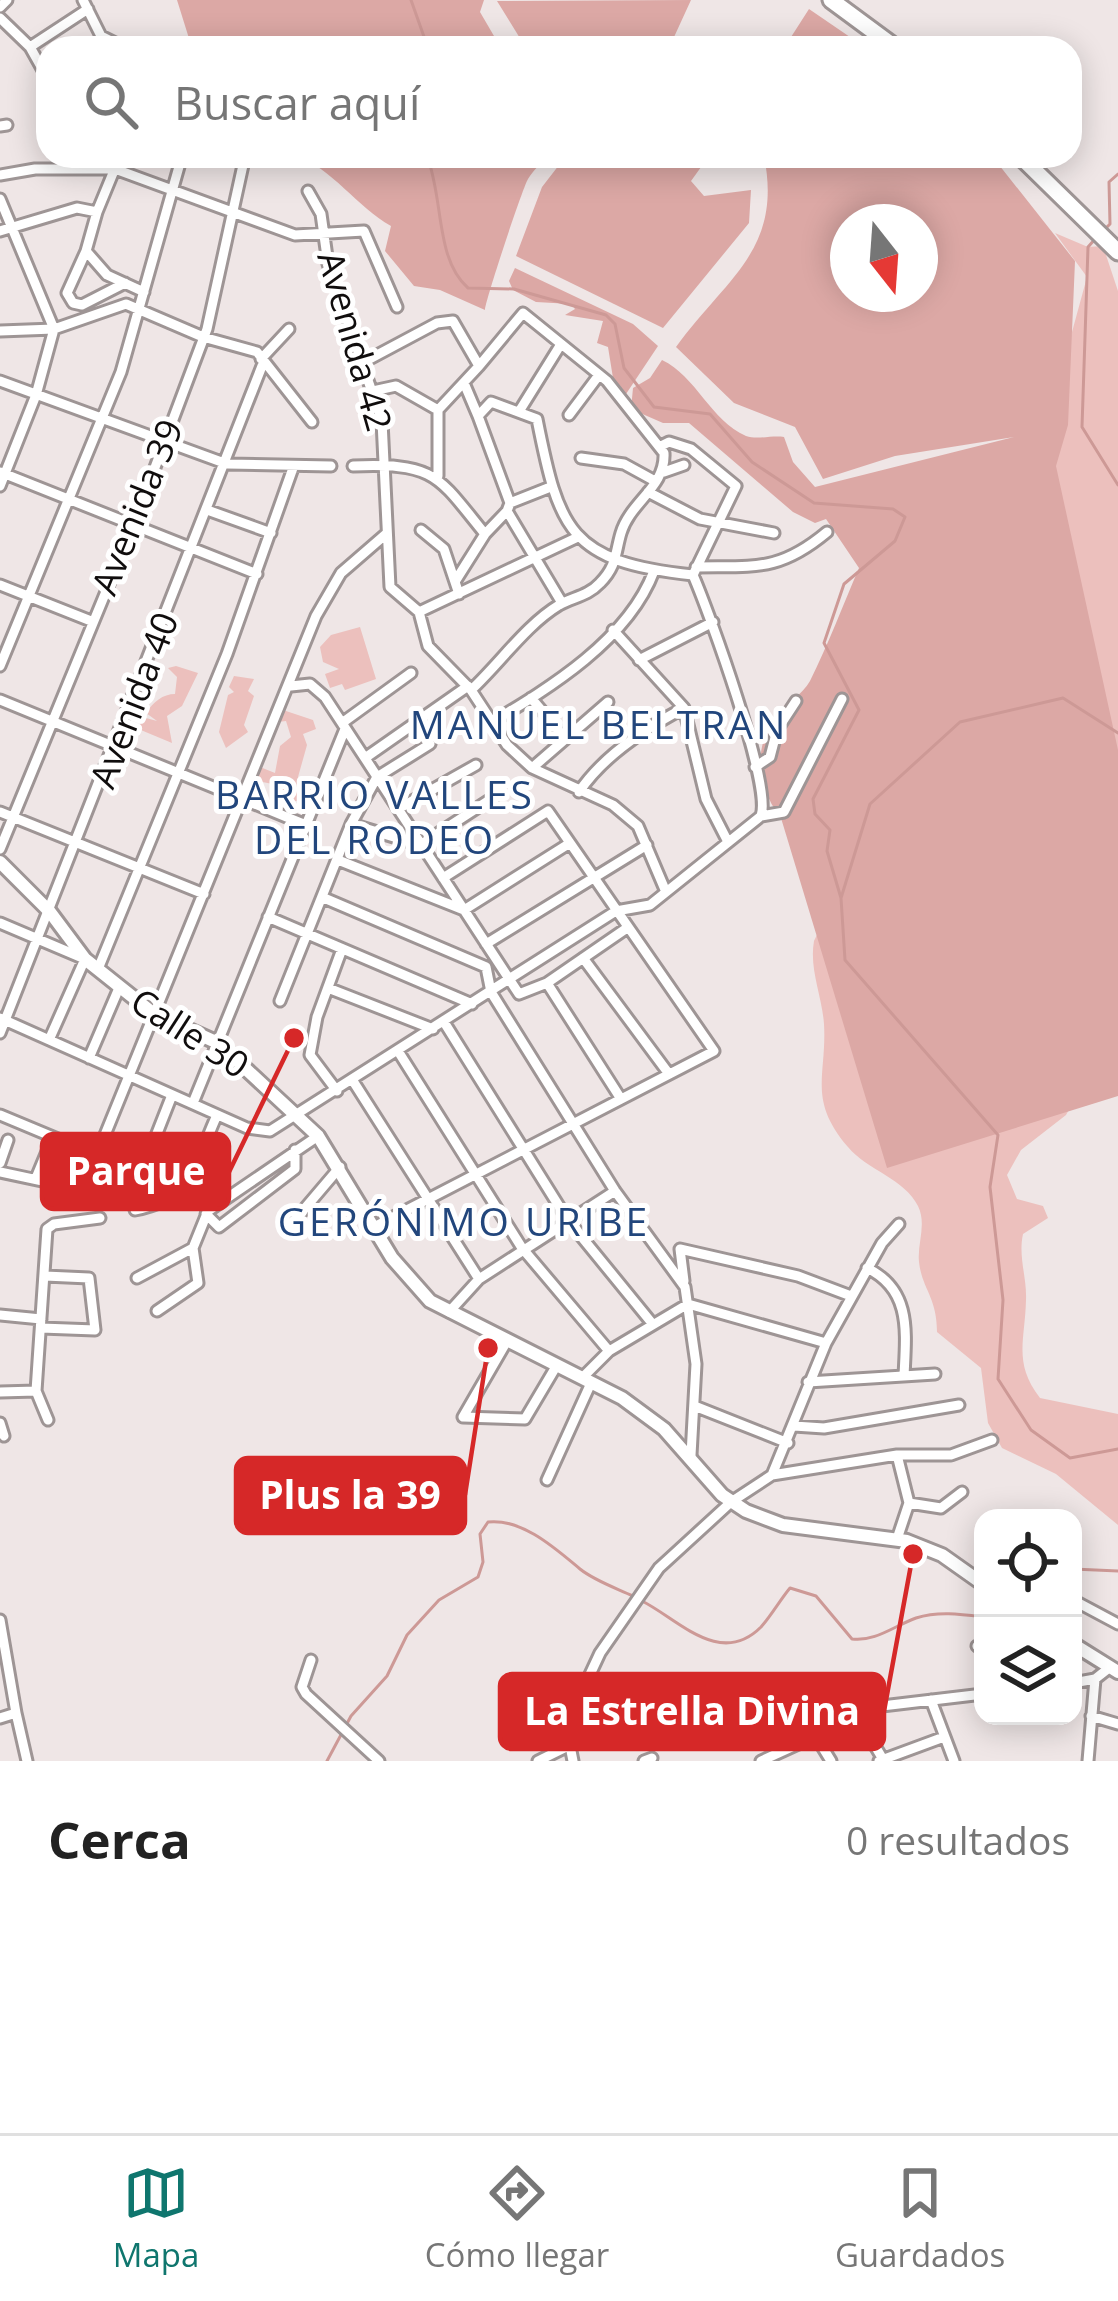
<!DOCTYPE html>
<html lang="es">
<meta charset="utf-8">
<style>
:root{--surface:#fff;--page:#f2f2f2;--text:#222;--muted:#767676;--line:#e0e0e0;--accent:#0f766e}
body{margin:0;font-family:"Open Sans",sans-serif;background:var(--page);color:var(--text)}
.controls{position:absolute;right:36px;bottom:36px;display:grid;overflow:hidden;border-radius:24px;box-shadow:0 6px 30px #0003}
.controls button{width:108px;height:108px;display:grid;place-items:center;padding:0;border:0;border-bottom:3px solid var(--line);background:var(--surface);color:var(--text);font:60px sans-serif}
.compass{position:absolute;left:830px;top:204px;width:108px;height:108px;border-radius:50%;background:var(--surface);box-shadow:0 6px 30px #0003;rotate:163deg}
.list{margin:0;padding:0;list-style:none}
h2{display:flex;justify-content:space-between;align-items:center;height:156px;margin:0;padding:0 48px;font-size:51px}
h2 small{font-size:39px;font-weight:400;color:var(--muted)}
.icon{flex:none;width:66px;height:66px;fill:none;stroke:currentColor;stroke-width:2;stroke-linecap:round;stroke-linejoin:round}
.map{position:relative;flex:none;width:1118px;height:1761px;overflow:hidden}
.search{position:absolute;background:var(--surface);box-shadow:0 6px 30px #0003;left:36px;right:36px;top:36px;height:132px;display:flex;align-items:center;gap:30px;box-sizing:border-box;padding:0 42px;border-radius:36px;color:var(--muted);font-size:45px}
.sheet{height:372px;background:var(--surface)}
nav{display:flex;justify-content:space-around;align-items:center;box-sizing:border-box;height:168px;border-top:3px solid var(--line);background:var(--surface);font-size:33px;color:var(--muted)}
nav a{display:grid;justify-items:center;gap:6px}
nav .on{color:var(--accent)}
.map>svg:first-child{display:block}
.green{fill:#ecc0bd}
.forest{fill:#dca8a5;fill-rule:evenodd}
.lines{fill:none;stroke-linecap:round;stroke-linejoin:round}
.stream{stroke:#cd9996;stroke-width:3}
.street-casing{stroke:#9e9595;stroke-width:15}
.secondary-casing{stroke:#9e9595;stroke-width:18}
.highway-casing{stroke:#9e9595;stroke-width:21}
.street{stroke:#fff;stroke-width:9}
.secondary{stroke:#fff;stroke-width:12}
.highway{stroke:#fff;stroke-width:15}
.labels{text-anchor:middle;stroke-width:10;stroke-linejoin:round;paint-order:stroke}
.street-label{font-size:36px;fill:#100d0d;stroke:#fff}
.neighbourhood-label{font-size:39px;letter-spacing:3px;fill:#22467c;stroke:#fff}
.leader{fill:none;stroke:#d62828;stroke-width:4.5}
.callout-dot{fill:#d62828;stroke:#fff;stroke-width:4.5}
.callout{fill:#d62828;stroke:#d62828;stroke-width:4.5}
.callout-label{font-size:39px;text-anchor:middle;font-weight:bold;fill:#fff}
</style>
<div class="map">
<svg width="1118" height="1761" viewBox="0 0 1118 1761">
<rect width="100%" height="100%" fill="#efe6e6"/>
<path class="green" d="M1055 233 1088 247 1103 246 1118 291V931L1094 1065 1066 1115 1021 1150 1007 1175 1017 1199 1043 1206 1048 1218 1023 1234C1018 1257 1027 1277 1026 1300 1025 1341 1013 1363 1040 1398L1118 1414V1525L1056 1474 1002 1448 988 1423 981 1368 937 1332C937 1297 922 1289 919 1262 917 1243 927 1225 918 1206 905 1179 867 1170 848 1147 807 1099 827 1076 824 1024 822 996 809 969 814 941L1030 486 1087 277Z
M360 627 376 679 345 690 342 684 330 688 325 674 339 669 323 662 320 647 331 635Z
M176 666 198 673 182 706 167 716 172 743 136 728 146 718 157 721 146 713C153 702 163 694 175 694L177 677 168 668Z
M234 676 254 679 248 691 254 696 244 725 248 732 226 748 219 732 228 695 234 692 229 687Z
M283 710 313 720 316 729 303 734 307 745 298 777 313 795 308 802 284 800 278 785 257 781 260 767 275 773 280 746 291 737 286 721 278 722Z"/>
<path class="forest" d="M177 0H484L480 12 501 48H192Z
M691 0 669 48H526L497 1Z
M809 9 866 48H784Z
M296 156H547C541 163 533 171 528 179 523 187 485 301 485 310L440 290 414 286 385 251 391 226C357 207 332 168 296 156Z
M566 156H709L691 181 704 196 751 190 749 223 663 328 516 256 542 187Z
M764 156H992L1075 261 1068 425 1056 466 1118 750V1096L887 1168 781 818C757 788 752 746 777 715 787 703 802 695 810 681 828 645 843 605 859 568L826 519 815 523 793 512 689 423H663L631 409 633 388 650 378 662 360C696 376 711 421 746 436 757 440 772 435 784 437L793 462 815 487 1014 437 895 456 823 479 795 427 734 403 676 347C726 278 783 250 764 156ZM848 222H920V294H848Z
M515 268 633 324 658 346 624 397 613 378 608 347 597 343 603 321 565 315 575 309 571 304 536 302 513 290 509 281Z"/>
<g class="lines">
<path class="stream" d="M411 0 428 48
M427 156C444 200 435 259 468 288L514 289 606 315 615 324 624 368 654 407 710 414 752 462 814 503 893 509 905 517 895 541 844 584 824 643 859 710 813 799 815 814 830 830 827 851 841 898
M1103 231 1110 224 1109 182 1118 174
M1096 238 1088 247 1082 427 1118 485
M1118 733 1063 698 960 722 870 804 841 898 845 960 998 1135 990 1187 1003 1300 998 1379 1031 1430 1070 1458 1118 1449
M1073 1569 1118 1571
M642 1601C678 1619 720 1668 761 1627 771 1616 780 1600 790 1588L816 1596 852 1639C875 1642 894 1626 916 1618 938 1611 960 1614 983 1617
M327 1761 351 1716 387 1676 407 1635 439 1600 478 1577 483 1562 480 1534 488 1522C522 1518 556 1549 580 1569 595 1581 616 1588 633 1596"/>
<g class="street-casing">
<path id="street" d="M83 0 101 36 125 48
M0 7 7 0
M0 18 30 47 48 79
M30 47 88 9
M0 126 7 125
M0 175 35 169H115L295 235 364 231 397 307
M308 191 321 214 328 264 382 421 390 587 419 612 428 646 471 690 507 745 532 768 613 805 638 826 666 892
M0 199 54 329 36 395 0 486
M97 212 120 156
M0 231 77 208 97 212 86 251 107 275 144 292
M86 251 67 293 73 303 82 305 125 283
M0 331 54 329 126 304 203 337 257 352 312 422
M261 359 289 329
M362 363 437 323 453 321 479 366 523 313 607 381 664 453C666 487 630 502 621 533 615 553 617 566 600 583 588 596 573 597 559 605 526 625 500 663 471 690
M0 381 227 464 331 466
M464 383 478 416
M373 391 396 386 438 410
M520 410 561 344
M569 415 599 375
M661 446 669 442 691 449 736 486 693 575
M581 458 624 464 655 481
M353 466C436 463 437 475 485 534L507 511 562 603
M0 472 257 574
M664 472 684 465
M438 476V410L479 366
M648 492 700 519 774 533
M510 503 548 488
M210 511 271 533
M507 511 510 503 478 416 491 402 537 419C559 530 569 562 693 575 709 612 772 785 761 816
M421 530 444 549 459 594
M696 567C755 566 779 572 827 532
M456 580 485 534
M0 585 91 621
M419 612 578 537
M613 630 684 708 706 799 727 840
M639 660 713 622
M0 666 121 372 182 156
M291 686 310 684 325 697 519 994 547 983 627 928
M531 698 565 738
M0 700 306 825
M342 723 411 673
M489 724C551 687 628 640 654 571
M365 758 468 686
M755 767 770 757 777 730 796 701
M532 768 608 702
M579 792C603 756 646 728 684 708
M398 809 476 765
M0 812 204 894
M351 824 420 845 494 797
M0 849 133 526 207 329 245 156
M338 860 464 910 570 843
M324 898 486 967 491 992 615 1191 685 1287 696 1364 691 1455
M268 917 472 1004
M0 923 85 959 49 1040
M486 944 647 845
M583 958 669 1074
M98 969 227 654 293 468
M547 983 621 1099
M328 988 433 1029
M280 1001 351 824 377 777 430 744
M0 1018 247 1128 270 1131 616 911 650 905 761 816 784 812 842 699
M444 1022 567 1219 651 1322
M0 1033 262 366
M398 1051 522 1248 609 1351
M89 1058 119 988
M353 1081 479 1279
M337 1091 310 1055 317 1017 342 949
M193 1103 345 729
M0 1115 137 1172 143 1169 172 1095
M0 1163 8 1140
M0 1172 75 1188 85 1184 316 616 341 573 386 534
M36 1178 53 1137
M135 1210C194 1199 195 1163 217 1115
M206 1214 219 1227 295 1169V1150
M289 1227 340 1167
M374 1227 714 1051 548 811 443 878
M867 1268C912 1290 906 1332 904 1376
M137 1278 193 1248
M684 1281 680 1249 798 1276 851 1296
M157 1311 198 1283 193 1248 208 1211 318 1136
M449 1312 479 1279 615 1191
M0 1315 41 1319
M41 1328 95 1330 89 1278 45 1276
M507 1341 463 1417 525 1419 557 1365
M582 1378 609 1351 688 1304 826 1343
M808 1382 935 1374
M0 1392 36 1391
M697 1407 788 1443
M48 1420 36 1391 47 1229 54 1224 100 1218
M0 1423 4 1436
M794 1426 824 1428 959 1405
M772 1475 897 1455H951L992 1440
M547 1480 591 1383
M909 1503 941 1508 962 1492
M897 1539 909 1503 897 1455
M1073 1600 1118 1624
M0 1620 16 1713 0 1718
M977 1646 983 1650
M311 1660 302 1687 306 1694 379 1761
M1073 1683 1095 1679 1109 1668
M931 1700 954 1761
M16 1713 27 1761
M856 1714 884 1761
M1091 1716 1118 1724
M815 1735 831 1761
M538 1761 643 1709 658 1717
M573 1761 566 1726 600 1653 659 1568 731 1502 772 1475 826 1343 882 1243 899 1224
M644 1761 652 1758
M761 1761 882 1706 983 1694
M879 1761 944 1737
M1088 1761 1095 1679"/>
</g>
<g class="secondary-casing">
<path id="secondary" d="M0 862 50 912 85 959 154 1014 218 1043 318 1136 392 1258 430 1301 622 1398 664 1429 722 1495 746 1511 783 1525 907 1541 942 1555 983 1584
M1073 1644 1118 1672"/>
</g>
<g class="highway-casing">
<path id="highway" d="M831 0 896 48
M1020 156 1118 252"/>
</g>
<use href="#street" class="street"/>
<use href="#secondary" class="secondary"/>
<use href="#highway" class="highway"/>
</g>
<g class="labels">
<g class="street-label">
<text transform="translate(355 341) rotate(74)" y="13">Avenida 42</text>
<text transform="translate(137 507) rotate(-68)" y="13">Avenida 39</text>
<text transform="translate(134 700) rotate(-69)" y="13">Avenida 40</text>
<text transform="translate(190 1033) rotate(33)" y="13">Calle 30</text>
</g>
<g class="neighbourhood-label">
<text x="599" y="739">MANUEL BELTRAN</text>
<text x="375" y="809">BARRIO VALLES<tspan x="375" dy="45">DEL RODEO</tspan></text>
<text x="464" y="1236">GERÓNIMO URIBE</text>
</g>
</g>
<path class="leader" d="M294 1038L229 1172M488 1348L465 1495M913 1554L884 1711"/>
<g class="callout-dot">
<circle cx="294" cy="1038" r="12"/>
<circle cx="488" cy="1348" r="12"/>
<circle cx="913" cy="1554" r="12"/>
</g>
<g class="callout">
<rect x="42" y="1134" width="187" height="75" rx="12"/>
<rect x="236" y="1458" width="229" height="75" rx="12"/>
<rect x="500" y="1674" width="384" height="75" rx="12"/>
</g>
<g class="callout-label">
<text x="136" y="1185">Parque</text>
<text x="350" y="1509">Plus la 39</text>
<text x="692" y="1725">La Estrella Divina</text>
</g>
</svg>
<div class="controls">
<button><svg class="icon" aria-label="locate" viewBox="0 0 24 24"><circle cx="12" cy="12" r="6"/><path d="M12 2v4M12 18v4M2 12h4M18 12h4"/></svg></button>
<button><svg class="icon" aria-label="layers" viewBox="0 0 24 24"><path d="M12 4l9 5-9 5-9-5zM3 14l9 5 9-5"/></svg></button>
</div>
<svg class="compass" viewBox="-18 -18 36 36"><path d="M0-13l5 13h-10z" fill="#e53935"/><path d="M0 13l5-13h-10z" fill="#767676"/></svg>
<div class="search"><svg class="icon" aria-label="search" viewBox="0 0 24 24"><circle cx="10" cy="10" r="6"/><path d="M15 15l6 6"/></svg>Buscar aquí</div>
</div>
<section class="sheet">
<h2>Cerca<small>0 resultados</small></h2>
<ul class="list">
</ul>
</section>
<nav>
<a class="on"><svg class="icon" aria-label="map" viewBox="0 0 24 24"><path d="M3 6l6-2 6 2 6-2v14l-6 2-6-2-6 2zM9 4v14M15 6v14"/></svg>Mapa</a>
<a><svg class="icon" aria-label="directions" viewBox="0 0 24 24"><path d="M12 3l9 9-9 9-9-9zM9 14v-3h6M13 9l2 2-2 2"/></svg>Cómo llegar</a>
<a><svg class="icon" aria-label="saved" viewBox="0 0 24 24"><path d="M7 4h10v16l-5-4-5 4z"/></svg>Guardados</a>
</nav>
